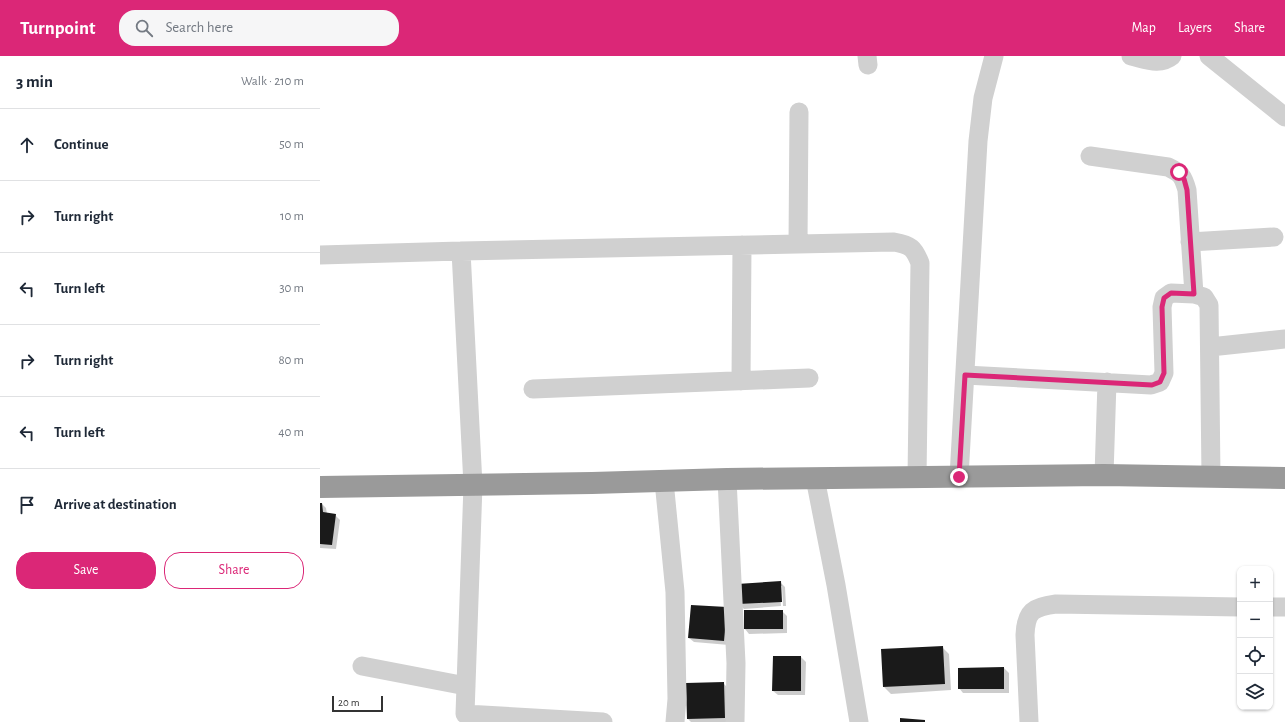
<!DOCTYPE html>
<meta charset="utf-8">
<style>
:root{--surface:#fff;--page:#f6f6f7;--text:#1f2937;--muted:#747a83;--line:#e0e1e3;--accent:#db2777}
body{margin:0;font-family:"Alegreya Sans",sans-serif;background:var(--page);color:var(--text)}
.controls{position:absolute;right:12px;bottom:12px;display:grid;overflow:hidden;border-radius:8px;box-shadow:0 1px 3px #0004}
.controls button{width:36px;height:36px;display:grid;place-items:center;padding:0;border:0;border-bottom:1px solid var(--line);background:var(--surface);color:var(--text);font:20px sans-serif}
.scale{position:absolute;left:12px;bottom:10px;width:51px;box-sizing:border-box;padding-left:4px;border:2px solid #333;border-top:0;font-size:11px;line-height:14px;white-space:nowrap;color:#333;-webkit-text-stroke:3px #fff;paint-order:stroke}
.stop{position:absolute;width:12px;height:12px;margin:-9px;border:3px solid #db2777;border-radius:50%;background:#fff}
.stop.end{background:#db2777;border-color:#fff;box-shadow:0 1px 4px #0008}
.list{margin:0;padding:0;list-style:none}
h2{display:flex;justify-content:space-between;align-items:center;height:52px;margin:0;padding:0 16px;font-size:17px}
h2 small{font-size:13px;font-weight:400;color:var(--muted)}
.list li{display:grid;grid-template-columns:26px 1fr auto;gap:12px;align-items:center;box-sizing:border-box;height:72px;padding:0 16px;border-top:1px solid var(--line)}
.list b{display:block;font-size:15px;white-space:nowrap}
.list em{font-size:13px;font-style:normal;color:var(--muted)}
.actions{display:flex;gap:8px;padding:12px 16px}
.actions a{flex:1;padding:9px 0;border:1px solid var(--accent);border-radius:16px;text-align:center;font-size:14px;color:var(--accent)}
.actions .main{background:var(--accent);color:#fff}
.icon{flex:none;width:22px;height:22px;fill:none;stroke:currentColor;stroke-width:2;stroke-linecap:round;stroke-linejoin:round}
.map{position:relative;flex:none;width:965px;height:666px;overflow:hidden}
header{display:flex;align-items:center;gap:24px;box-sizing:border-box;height:56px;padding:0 20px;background:var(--accent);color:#fff}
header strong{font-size:19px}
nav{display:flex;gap:22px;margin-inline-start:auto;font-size:14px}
.search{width:280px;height:36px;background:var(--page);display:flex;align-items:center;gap:10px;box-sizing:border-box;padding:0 14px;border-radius:16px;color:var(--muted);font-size:15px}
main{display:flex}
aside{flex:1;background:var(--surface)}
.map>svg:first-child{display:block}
.shadow{fill:#0003}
.building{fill:#1a1a1a}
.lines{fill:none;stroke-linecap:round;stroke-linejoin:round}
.minor{stroke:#d0d0d0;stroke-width:19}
.highway{stroke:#9a9a9a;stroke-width:22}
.route{stroke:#db2777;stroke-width:5}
</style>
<header>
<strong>Turnpoint</strong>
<div class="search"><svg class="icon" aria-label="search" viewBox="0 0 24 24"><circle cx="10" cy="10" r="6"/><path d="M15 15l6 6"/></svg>Search here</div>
<nav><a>Map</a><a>Layers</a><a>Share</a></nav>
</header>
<main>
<aside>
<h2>3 min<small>Walk · 210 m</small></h2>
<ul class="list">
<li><svg class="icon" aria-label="ahead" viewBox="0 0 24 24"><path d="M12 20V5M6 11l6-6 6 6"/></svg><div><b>Continue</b></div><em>50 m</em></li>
<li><svg class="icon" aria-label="right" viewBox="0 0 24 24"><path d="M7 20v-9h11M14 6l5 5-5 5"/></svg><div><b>Turn right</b></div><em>10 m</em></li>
<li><svg class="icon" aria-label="left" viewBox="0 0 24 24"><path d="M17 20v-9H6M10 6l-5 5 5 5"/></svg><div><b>Turn left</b></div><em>30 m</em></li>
<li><svg class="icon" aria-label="right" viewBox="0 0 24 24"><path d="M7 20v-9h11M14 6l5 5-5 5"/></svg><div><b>Turn right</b></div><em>80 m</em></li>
<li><svg class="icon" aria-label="left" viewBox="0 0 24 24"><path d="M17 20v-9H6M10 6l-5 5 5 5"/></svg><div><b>Turn left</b></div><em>40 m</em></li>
<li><svg class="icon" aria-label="arrive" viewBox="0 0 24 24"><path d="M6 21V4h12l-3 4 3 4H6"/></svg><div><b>Arrive at destination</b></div></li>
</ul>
<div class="actions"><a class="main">Save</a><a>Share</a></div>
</aside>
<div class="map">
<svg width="965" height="666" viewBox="0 0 965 666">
<rect width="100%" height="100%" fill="#fff"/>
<path class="shadow" d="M0 448H2L6 452 7 458 15 459 20 464 16 493 0 492Z
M460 526 465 531 466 550H463L462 530H460L461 550 424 553 419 548Z
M425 555H462L467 560V577L429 578 425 573Z
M411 557 409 589 374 586 369 582Z
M622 591 629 598 631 634 571 638 564 631Z
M454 601H481L486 606 485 639H458L453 635Z
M684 612 689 617V637H643L639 632V613Z
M403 627 410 634 411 666H371L368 663Z"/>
<path class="building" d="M0 447H2L3 456 16 458 12 489 0 488Z
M461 525 462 546 418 548 417 528Z
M371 549 407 551 404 585 368 582Z
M424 554H463V573H424Z
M623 590 625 628 563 631 561 593Z
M453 600H481V635H452Z
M684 611V633H638V612Z
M404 626 405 662 367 663 366 627Z
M580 662 605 664V666H580Z"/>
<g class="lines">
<path class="minor" d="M547 0 548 9
M811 0C825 3 840 10 852 0
M889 0 965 61
M770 100 848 111C861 117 863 120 867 134L874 238 884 241 889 249 891 421
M870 186 954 181
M478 188 479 56
M141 195 153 429 145 658 283 666
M0 199 141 195 574 186C591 189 594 192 600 207L597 421
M890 291 965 283
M645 319 831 329 840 326 844 317 842 251 844 242 851 237 874 238
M421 325 422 189
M213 333 489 322
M784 419 787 326
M639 421 658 85 663 42 674 0
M495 422 516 529 539 666
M407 423 416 607 415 666
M344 425 355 536 357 643 355 666
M950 551H965
M42 610 146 630
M709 666 705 579C706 555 713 551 736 548L920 551"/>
<path class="highway" d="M0 431 272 427 407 423 784 419 965 422"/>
</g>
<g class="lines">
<path class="route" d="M639 421 645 319 832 329 840 326 844 317 842 251 844 242 851 237 874 238 867 134 864 123 859 116"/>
</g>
</svg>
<div class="controls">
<button>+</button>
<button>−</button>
<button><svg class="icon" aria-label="locate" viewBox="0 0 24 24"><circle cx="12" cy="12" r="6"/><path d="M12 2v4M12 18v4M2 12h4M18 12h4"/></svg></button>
<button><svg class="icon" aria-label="layers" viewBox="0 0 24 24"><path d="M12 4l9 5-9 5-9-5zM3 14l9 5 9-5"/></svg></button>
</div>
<div class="scale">20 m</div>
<div class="stop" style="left:859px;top:116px"></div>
<div class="stop end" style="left:639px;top:421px"></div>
</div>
</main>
